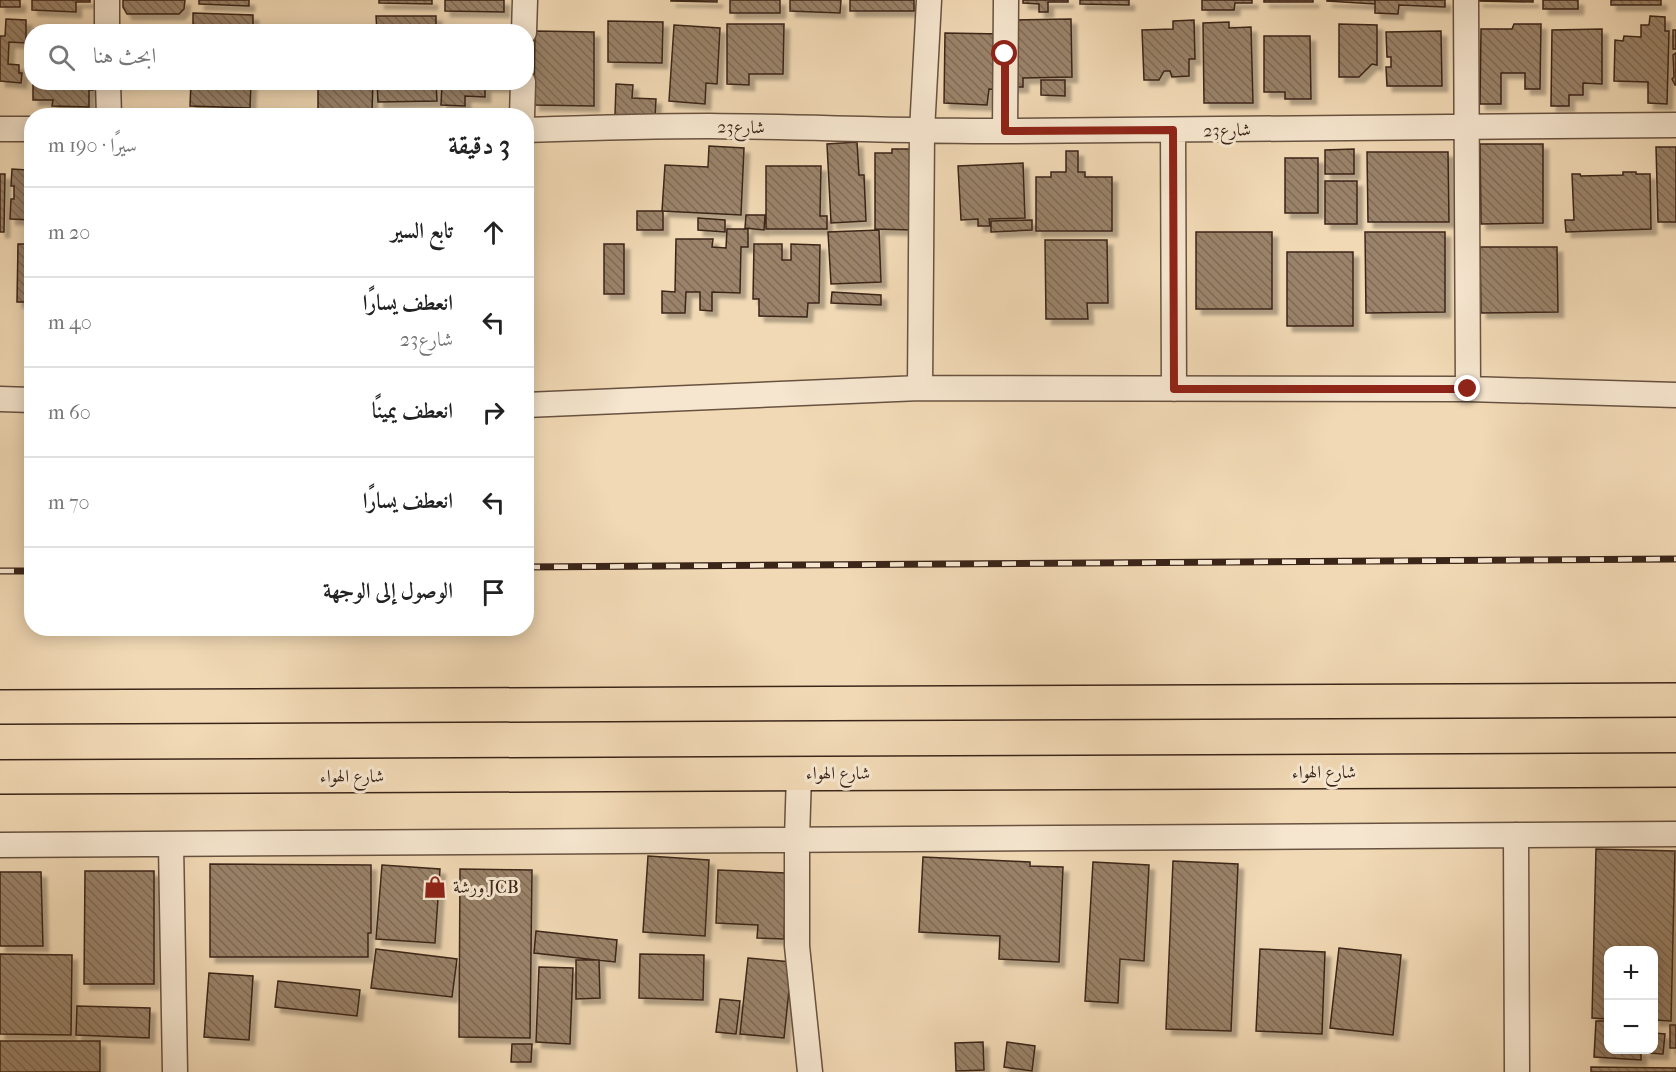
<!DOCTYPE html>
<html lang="ar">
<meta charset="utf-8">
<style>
:root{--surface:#fff;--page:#f2f2f2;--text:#222;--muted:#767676;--line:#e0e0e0}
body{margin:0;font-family:"IM FELL French Canon",Amiri,serif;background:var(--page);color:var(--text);direction:rtl}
.controls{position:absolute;right:18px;bottom:18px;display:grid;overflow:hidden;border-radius:12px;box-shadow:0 3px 15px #0003}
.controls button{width:54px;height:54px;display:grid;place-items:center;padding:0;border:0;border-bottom:2px solid var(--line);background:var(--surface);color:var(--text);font:30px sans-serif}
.stop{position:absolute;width:18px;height:18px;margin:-14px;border:4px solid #8f2418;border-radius:50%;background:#fff}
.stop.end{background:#8f2418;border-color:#fff;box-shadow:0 2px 6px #0008}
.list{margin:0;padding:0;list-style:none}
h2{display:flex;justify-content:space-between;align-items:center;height:78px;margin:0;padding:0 24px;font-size:26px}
h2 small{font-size:20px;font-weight:400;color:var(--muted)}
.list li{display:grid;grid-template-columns:39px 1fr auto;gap:18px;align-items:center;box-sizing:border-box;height:90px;padding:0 24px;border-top:2px solid var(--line)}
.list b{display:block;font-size:22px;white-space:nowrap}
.list p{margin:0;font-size:20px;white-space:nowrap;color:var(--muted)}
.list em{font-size:20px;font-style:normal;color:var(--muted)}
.icon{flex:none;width:33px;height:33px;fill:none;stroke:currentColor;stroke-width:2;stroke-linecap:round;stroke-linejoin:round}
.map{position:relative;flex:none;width:1676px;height:1072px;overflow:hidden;direction:ltr}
.search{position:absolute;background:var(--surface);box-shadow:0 3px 15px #0003;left:24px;top:24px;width:510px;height:66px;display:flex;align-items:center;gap:15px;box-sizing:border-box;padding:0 21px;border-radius:24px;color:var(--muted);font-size:22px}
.panel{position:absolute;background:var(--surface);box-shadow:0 3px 15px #0003;left:24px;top:108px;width:510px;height:528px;border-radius:24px;direction:rtl}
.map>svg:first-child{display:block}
.building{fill:url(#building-back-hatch);stroke:#3b2519;stroke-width:1.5;filter:url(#shadow)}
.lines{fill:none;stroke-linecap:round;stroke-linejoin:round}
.street-casing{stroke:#685240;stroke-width:27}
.highway-casing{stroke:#3b2519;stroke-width:36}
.street{stroke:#f6e6cf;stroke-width:24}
.highway{stroke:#f1d9b5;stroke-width:33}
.rail-casing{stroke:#3b2519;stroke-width:7}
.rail{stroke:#f6e6cf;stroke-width:4.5;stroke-dasharray:14;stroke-linecap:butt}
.route{stroke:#8f2418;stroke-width:8}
.labels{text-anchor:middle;stroke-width:6;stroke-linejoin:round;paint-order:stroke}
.street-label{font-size:18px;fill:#3b2519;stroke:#f6e6cf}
.poi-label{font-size:18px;fill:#3b2519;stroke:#f6e6cf;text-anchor:start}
</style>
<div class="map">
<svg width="1676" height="1072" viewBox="0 0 1676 1072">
<defs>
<pattern id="building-back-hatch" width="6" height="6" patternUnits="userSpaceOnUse" patternTransform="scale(1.5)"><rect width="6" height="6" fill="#9a836a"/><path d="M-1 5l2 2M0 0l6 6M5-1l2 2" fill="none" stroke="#7f6b56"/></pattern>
<filter id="shadow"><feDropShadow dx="5.5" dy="5.5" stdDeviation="1.5" flood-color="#0004"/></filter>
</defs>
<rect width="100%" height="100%" fill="#f1d9b5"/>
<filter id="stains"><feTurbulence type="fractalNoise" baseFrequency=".00333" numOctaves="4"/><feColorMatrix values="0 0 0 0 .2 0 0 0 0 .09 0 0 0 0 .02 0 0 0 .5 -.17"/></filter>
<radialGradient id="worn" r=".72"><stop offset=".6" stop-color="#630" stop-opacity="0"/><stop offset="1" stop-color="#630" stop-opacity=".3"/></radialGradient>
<path class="building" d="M0 0H20V7H0Z
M32 0H90V2H76V12L32 10Z
M123 0H185L184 9 179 14H127L123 7Z
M199 0H249V6L199 4Z
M379 0H432V4L379 3Z
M445 0H504V12L445 11Z
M671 0H717V2L671 1Z
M730 0H780V13H730Z
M790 0H841L840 13 790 11Z
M850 0H914V11H850Z
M1023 0H1068V2H1048V12H1039V4L1023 3Z
M1080 0H1129V5L1080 4Z
M1202 0H1252V3H1235L1234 10H1202Z
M1264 0H1313V2H1264Z
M1327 0H1375V4L1327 1Z
M1375 0H1445V7L1399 5 1398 14 1375 13Z
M1478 0H1533V2L1478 1Z
M1543 0H1578V9H1543Z
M1611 0H1661V5H1611Z
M193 13 253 15V32H193Z
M376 16H436V32H377Z
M1650 16 1665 17V31H1669L1667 104 1648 103V82L1614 81 1615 40 1623 41 1624 36 1641 37V25H1649Z
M6 19 26 20V43L9 42 8 64 19 65V73H22L21 83 0 81V36H5Z
M1071 19 1072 77 1023 78V87H1012L1011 20Z
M1194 20 1195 59H1189V76L1172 77 1170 71H1164L1159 80H1144L1142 30 1173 29V21Z
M608 21 663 22 662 63 608 62Z
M1229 22V28L1251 27 1253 103H1204L1203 23Z
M727 24H784L783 74H749V85L727 84Z
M1339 24 1377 25V65L1372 64 1359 77H1339Z
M1514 24H1541L1540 89H1525V73H1501V104H1480L1481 29H1512Z
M674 25 720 28 717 84 706 83 705 104 669 101Z
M34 29 94 30V32H34Z
M1602 29V84L1583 83V95H1569V106H1551L1552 30Z
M1673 30H1676V49H1673Z
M535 31 594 32V106L534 105Z
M1441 31 1442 86H1387L1386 67H1391V57H1387L1386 32Z
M945 33 1002 34V90L989 89 987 105 944 103Z
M1264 36H1310L1311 99H1285V92H1264Z
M1676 53V85H1675L1672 79 1674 77 1673 55Z
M1041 80H1065V96L1041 95Z
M33 82H93V90H89V107L52 106 53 100H33Z
M191 82H251L250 108 190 106Z
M318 82H373L372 111H318Z
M377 82H436L437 101 378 102Z
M442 82H504V86H485V97L465 96V106L441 105Z
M616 84 633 85 632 98 656 99 655 117 615 115Z
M857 142 859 175H864L866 221 831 223 827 144Z
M1480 144H1543V223L1481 224Z
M709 146 744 148 741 215 662 211 665 165 708 167Z
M1656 147H1676V222H1658Z
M892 149H913L912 230 875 229V153H892Z
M1354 149V174H1325V150Z
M1066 151H1078V172H1085V177H1112V231H1036V177H1051V172H1066Z
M1367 152H1448L1449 222H1368Z
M1285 158H1318V213H1285Z
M28 163H32V220L10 219 11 199H14V186H11L12 169 28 170Z
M1023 163 1025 218 989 219 990 226H978V219L961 220 958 166Z
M766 166H821L820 216H827V229H766Z
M1623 172H1636V174H1650L1651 229 1566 232 1565 220H1574L1572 174H1580L1581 176 1623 175Z
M0 174H5L4 232H0Z
M1325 181H1357V224H1325Z
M637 211H663V230H637Z
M746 215H765L764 230 745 228Z
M698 218 725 220V232L698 230Z
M1032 220V230L991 232V221Z
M727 229H748V247H741L740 293 712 292V311L700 310V292H686L685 313H662V291L675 292 676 239H713L712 247 726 248Z
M879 230 881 282 831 284 828 232Z
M1196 232H1272V309H1196Z
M1365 232H1445V312L1366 313Z
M1045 240H1107L1108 303H1087L1088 319H1046Z
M18 244H32V302H17Z
M604 244H624V294H604Z
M754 244H782V260H791V244L820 245 819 303H808L807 317 759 316V299H753Z
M1480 247H1557L1558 312 1481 313Z
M1287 252H1353V326H1287Z
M832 292 881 295V305L831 303Z
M1596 849 1675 851 1671 1021 1654 1020V950H1608V1019L1592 1018Z
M648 856 709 860 705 936 643 932Z
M923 857 1030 862V866L1063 867 1059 962 999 959 1000 936 919 932Z
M1173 861 1238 864 1231 1031 1166 1029Z
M1093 862 1149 865 1144 961 1120 959 1118 1003 1085 1001Z
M210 864 371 865V933H368V957H210Z
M382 865 440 869 435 943 376 939Z
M460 869 532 870 530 1038 459 1037Z
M718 870 786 873 784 939 757 938 758 925 716 923Z
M85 871H154V984H84Z
M0 872H41L43 946H0Z
M536 931 617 940 615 962 534 953Z
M1339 948 1401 955 1393 1035 1330 1028Z
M376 949 457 959 452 997 371 988Z
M1260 949 1325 952 1322 1034 1256 1031Z
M0 954 72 955 71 1035 0 1034Z
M640 954 704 955 703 1000 639 998Z
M748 958 792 962 784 1038 740 1034Z
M576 960H599L600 998 576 999Z
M539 967 573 968 570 1044 536 1042Z
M209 973 253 976 249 1040 204 1037Z
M278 981 360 990 357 1016 275 1007Z
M720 999 740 1001 736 1034 716 1032Z
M77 1006 150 1008 149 1038 76 1035Z
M1596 1021H1608V1050H1641V1060L1594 1057Z
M1670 1025H1676V1048H1670Z
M1654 1033 1665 1034 1663 1054 1644 1053V1050H1654Z
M0 1041H100V1072H0Z
M983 1042 984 1070 956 1071 955 1043Z
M1007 1042 1035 1046 1032 1071 1004 1067Z
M512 1044H532L531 1062H511Z
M1591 1067 1676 1068V1072H1591Z"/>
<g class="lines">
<g class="street-casing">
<path id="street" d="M107 0V32
M1466 0 1468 389
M524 32 525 0
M108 82 109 116
M522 116 523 82
M0 129H32
M526 130C587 128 648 126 709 126 808 127 906 131 1005 131L1676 125
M1173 130 1174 389
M1005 131 1006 0
M920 388 922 131 929 0
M0 399 32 400
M526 405 920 388 1468 389 1676 395
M799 774 797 839V946L810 1072
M1516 835 1517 1072
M0 845 1676 834
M171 845 175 1072"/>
</g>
<g class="highway-casing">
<path id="highway" d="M0 707 1676 700
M0 777 1676 770"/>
</g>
<use href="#street" class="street"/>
<use href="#highway" class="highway"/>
<g class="rail-casing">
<path id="rail" d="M526 567 1676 559
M0 571H32"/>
</g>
<use href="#rail" class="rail"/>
</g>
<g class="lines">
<path class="route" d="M1005 54V131L1173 130 1174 389H1468"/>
</g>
<defs>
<g id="shop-bare" transform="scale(1.8)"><path d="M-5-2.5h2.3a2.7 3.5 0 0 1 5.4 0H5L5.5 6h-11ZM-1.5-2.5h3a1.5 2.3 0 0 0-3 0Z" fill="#8f2418" stroke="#f6e6cf" stroke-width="2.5" paint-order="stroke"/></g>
</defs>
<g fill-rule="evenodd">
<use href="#shop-bare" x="435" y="887"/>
</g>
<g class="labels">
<g class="street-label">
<text transform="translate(741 127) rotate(1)" y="6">شارع23</text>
<text transform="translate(1227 130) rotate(-1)" y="6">شارع23</text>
<text x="1324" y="778">شارع الهواء</text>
<text x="838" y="779">شارع الهواء</text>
<text x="352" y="782">شارع الهواء</text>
</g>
<g class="poi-label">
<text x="453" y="893">ورشة JCB</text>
</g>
</g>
<rect width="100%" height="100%" filter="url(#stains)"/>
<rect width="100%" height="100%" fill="url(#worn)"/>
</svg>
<div class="controls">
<button>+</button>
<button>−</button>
</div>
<div class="stop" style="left:1005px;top:54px"></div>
<div class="stop end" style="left:1468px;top:389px"></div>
<div class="search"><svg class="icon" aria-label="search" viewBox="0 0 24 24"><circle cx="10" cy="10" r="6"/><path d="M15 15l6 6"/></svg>ابحث هنا</div>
<section class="panel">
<h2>3 دقيقة<small>سيرًا · 190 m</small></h2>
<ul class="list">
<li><svg class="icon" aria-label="ahead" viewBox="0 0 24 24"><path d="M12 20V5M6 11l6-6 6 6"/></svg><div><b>تابع السير</b></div><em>20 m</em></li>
<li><svg class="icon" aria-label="left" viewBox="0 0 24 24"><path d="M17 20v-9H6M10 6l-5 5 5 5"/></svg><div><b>انعطف يسارًا</b><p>شارع23</p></div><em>40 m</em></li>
<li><svg class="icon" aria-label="right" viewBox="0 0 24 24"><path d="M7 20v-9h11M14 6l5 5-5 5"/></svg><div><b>انعطف يمينًا</b></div><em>60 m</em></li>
<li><svg class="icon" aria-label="left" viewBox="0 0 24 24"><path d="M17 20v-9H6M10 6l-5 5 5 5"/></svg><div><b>انعطف يسارًا</b></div><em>70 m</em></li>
<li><svg class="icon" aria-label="arrive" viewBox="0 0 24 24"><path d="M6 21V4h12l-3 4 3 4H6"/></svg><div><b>الوصول إلى الوجهة</b></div></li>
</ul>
</section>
</div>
